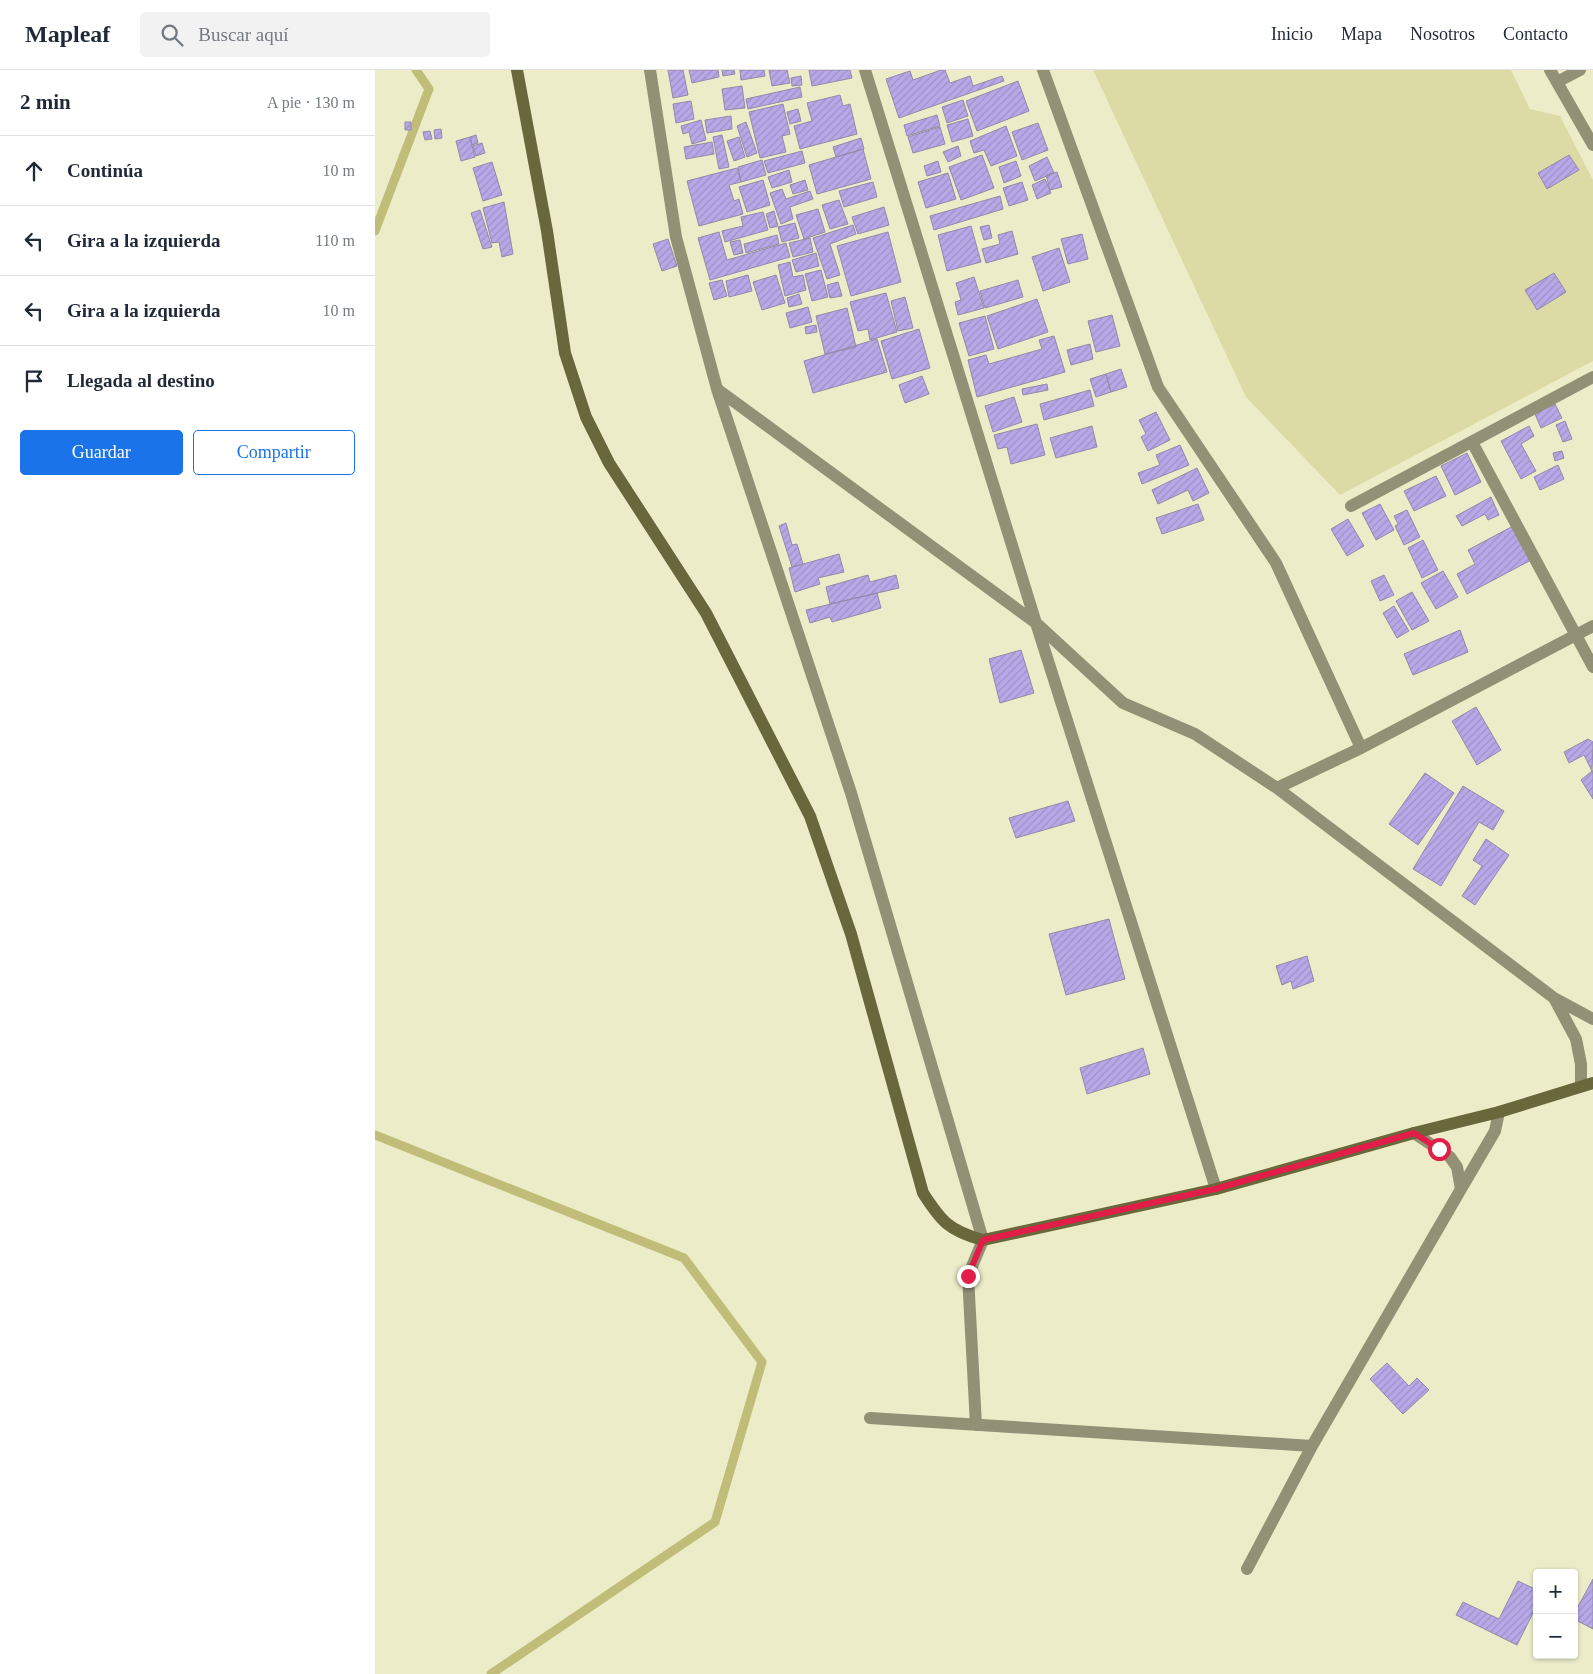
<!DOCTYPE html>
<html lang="es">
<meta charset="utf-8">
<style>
:root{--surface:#fff;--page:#f2f2f3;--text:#1f2937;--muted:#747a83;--line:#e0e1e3;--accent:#1a73e8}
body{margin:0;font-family:Georgia,serif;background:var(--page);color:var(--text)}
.controls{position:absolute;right:15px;bottom:15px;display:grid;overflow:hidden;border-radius:5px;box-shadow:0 1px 4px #0004}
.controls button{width:45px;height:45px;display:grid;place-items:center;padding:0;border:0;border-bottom:1px solid var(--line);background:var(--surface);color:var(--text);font:25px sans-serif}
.stop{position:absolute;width:15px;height:15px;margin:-11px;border:4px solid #e11d48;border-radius:50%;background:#fff}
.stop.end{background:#e11d48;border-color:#fff;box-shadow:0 1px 5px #0008}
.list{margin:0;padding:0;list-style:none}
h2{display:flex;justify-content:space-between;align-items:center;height:65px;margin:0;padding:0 20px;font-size:21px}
h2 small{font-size:16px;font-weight:400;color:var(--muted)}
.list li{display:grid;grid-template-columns:32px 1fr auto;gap:15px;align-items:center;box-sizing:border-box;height:70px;padding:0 20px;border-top:1px solid var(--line)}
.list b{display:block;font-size:19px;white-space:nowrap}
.list em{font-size:16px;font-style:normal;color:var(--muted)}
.actions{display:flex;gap:10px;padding:15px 20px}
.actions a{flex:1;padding:11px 0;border:1px solid var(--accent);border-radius:5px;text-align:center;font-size:18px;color:var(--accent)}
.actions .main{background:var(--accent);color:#fff}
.icon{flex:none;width:28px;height:28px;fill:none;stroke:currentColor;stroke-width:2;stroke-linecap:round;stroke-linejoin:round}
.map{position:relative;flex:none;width:1218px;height:1604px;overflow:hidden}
header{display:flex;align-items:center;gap:30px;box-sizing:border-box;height:70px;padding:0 25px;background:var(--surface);border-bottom:1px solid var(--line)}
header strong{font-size:24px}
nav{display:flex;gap:28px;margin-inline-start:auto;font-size:18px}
.search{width:350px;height:45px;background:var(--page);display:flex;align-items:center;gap:12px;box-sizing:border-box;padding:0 18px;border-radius:5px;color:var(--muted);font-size:19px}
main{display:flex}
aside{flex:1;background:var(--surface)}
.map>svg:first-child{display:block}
.grass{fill:#dcdba5}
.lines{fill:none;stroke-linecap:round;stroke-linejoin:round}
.stream{stroke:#bfbd77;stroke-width:9}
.building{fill:url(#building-hatch);stroke:#918aa8}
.street{stroke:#929175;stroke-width:12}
.secondary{stroke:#69673c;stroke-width:12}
.route{stroke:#e11d48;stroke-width:6}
</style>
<header>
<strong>Mapleaf</strong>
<div class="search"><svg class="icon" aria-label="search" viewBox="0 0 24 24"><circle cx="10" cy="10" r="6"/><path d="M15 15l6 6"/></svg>Buscar aquí</div>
<nav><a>Inicio</a><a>Mapa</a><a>Nosotros</a><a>Contacto</a></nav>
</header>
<main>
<aside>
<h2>2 min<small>A pie · 130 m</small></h2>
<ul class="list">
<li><svg class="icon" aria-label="ahead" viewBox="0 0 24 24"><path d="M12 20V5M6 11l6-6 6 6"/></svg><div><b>Continúa</b></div><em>10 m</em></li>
<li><svg class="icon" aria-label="left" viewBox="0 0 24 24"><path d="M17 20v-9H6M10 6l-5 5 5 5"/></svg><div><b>Gira a la izquierda</b></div><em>110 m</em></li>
<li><svg class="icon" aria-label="left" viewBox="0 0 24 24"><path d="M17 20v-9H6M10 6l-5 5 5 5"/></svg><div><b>Gira a la izquierda</b></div><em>10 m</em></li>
<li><svg class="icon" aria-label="arrive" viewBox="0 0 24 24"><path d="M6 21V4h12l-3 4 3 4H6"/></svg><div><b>Llegada al destino</b></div></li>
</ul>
<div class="actions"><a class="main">Guardar</a><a>Compartir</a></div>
</aside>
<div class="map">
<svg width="1218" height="1604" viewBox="0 0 1218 1604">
<defs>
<pattern id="building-hatch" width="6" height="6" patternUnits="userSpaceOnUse" patternTransform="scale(1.25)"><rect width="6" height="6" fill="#b8a8e8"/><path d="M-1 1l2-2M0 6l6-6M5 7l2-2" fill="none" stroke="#9e90c6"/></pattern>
</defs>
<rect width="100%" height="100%" fill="#edecc9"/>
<path class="grass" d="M718 0H1136L1155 39 1185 46 1218 110V291L965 425 871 327Z"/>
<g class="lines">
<path class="stream" d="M0 161 54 19 41 0
M0 1065 309 1188 387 1292 340 1452 116 1604"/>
</g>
<path class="building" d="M293 0H308L313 25 298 28Z
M314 0H343L344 7 317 13Z
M347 0H359L360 4 348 6Z
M365 0H389L390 6 366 10Z
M394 0H412L415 13 397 16Z
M434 0H475L477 8 437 16Z
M566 0H570L575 13 595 6 598 16 627 6 629 11 524 48 511 9 535 1 538 10Z
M426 6 427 15 417 16 416 8Z
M643 11 654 41 602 61 591 31Z
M367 16 370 38 350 40 347 19Z
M425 17 427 27 373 39 371 29Z
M465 25 468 36 475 34 482 64 425 79 419 56 437 51 432 33Z
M588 30 593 46 572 53 567 37Z
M316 31 319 49 301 53 298 34Z
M408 34 415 64 407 66 411 82 385 88 374 42Z
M423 39 426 51 415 54 412 42Z
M562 45 565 56 532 66 529 55Z
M356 46 357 59 332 63 330 50Z
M593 49 598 66 577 72 572 55Z
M326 50 331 70 317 74 314 62 308 64 306 56Z
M30 52H36V60H30Z
M371 52 382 83 372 87 362 56Z
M663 53 673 80 647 90 637 62Z
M631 56 642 86 616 96 609 80 599 83 595 71Z
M565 57 570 74 538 83 533 67Z
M66 59 67 68 60 69 59 60Z
M55 61 57 69 50 70 48 62Z
M101 65 103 73 97 75 95 67Z
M347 65 354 97 344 99 338 67Z
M95 67 100 87 86 91 81 71Z
M364 67 370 87 359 91 352 71Z
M486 68 489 79 461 87 458 77Z
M337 72 339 84 311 89 309 77Z
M107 73 110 83 101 86 98 76Z
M583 76 586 86 573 92 568 82Z
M488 79 496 109 442 124 434 95Z
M427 81 430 93 393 103 389 91Z
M607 85 619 118 586 130 574 97Z
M1194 85 1204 100 1172 119 1163 103Z
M672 87 679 103 660 111 654 96Z
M387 90 391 105 366 112 363 97Z
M563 91 566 102 552 106 549 96Z
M641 91 646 106 629 113 624 97Z
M117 92 127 125 108 131 98 98Z
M362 98 366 112 354 115 359 131 364 129 368 144 324 156 312 111Z
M414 100 417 112 397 118 393 107Z
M682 102 687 117 675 120 671 105Z
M573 103 581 129 551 138 543 112Z
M670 109 676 123 662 129 657 115Z
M388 110 395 135 372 142 364 117Z
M430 110 433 120 418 124 415 115Z
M498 112 502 127 469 137 464 121Z
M647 112 653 130 634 136 628 118Z
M407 119 411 129 435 121 438 129 415 137 418 149 406 154 395 123Z
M625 126 628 139 559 160 555 146Z
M464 130 473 154 455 159 447 135Z
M129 132 138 184 127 187 124 172 117 173 108 138Z
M509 137 514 155 483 164 477 147Z
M443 139 450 162 429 169 421 145Z
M105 140 117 177 108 179 96 143Z
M399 141 403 156 395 158 391 144Z
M388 142 393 160 350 172 347 161 368 156 366 147Z
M420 153 424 168 407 172 403 157Z
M478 155 481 164 455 174 465 205 452 209 438 168Z
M614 155 617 168 609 170 605 157Z
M596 156 606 192 572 201 563 165Z
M637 161 643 184 611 193 607 179 625 174 623 165Z
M344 162 352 190 411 173 415 187 335 210 323 168Z
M513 162 526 212 476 226 462 176Z
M707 164 713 189 693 194 686 169Z
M402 165 404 174 371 183 369 174Z
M435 168 438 182 418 187 414 173Z
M293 169 302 196 287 201 278 174Z
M365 170 368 183 359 185 355 172Z
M684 178 695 212 668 221 657 187Z
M441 183 444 196 421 202 417 190Z
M415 192 418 207 428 205 431 220 410 226 403 195Z
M446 200 453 227 437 231 430 204Z
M1179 203 1191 222 1162 240 1150 220Z
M373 205 377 221 354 227 351 211Z
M401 205 410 233 387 240 378 212Z
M599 207 609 238 583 245 580 232 586 230 581 213Z
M347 210 352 226 339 230 334 213Z
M643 210 648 227 610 238 605 221Z
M463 212 467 226 455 228 452 215Z
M511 223 522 262 495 270 493 259 483 261 475 232Z
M424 224 427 234 414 237 412 228Z
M530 227 538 258 523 261 516 231Z
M662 229 673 262 623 279 612 246Z
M433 237 437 252 415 258 411 243Z
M472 238 481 277 450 284 441 246Z
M737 245 745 276 721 282 713 251Z
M610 246 619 279 594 286 584 253Z
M441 255 442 262 431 264 430 257Z
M544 259 555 298 517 309 506 271Z
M679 266 690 302 602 327 593 290 611 285 614 294 667 279 664 270Z
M502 269 512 302 438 323 429 291Z
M715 274 718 289 696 295 692 280Z
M746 299 752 317 736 322 731 304Z
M731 304 736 322 721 327 715 309Z
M547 306 554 324 530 333 524 315Z
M672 314 673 320 648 325 647 319Z
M715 320 719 336 669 350 665 334Z
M639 327 647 352 618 362 610 336Z
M1180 334 1187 348 1166 358 1160 344Z
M781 342 795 370 773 381 766 367 771 364 764 350Z
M1190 351 1197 369 1188 372 1181 355Z
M662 354 670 385 636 394 632 377 623 379 619 365Z
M717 356 722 377 681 388 675 368Z
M1154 356 1159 366 1146 374 1161 401 1146 409 1126 371Z
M805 375 814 395 767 414 763 403 785 395 781 385Z
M1187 381 1189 388 1180 391 1178 383Z
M1092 383 1106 412 1080 425 1066 396Z
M1183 395 1189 409 1165 420 1159 407Z
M822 398 834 423 818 431 813 420 783 434 777 420Z
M1061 406 1071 426 1039 441 1029 421Z
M1116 427 1124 445 1113 450 1110 444 1087 456 1081 446Z
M823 434 829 450 787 464 781 448Z
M1005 434 1019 460 1001 470 987 443Z
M1032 440 1045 467 1029 475 1020 456 1023 454 1019 446Z
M973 449 989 476 972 486 956 459Z
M411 453 417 475 422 474 428 494 417 497 404 456Z
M1140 455 1158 489 1092 524 1082 504 1100 494 1093 480Z
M1048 470 1063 500 1047 508 1033 478Z
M464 484 469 502 443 508 445 514 420 522 414 498Z
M1068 501 1083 527 1061 539 1046 513Z
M493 505 495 512 521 505 524 518 455 534 451 517Z
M1009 505 1019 525 1005 531 996 511Z
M1037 522 1054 551 1037 560 1021 531Z
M502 523 506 538 457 552 455 547 435 553 431 540Z
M1019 536 1034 561 1022 568 1008 543Z
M1085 560 1093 582 1038 605 1029 584Z
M646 580 659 623 625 633 614 589Z
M1101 637 1126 680 1102 695 1077 651Z
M1213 669 1218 672 1217 701 1209 685 1194 693 1189 682Z
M1217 701H1218V729L1206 710Z
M1050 703 1079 723 1043 775 1014 754Z
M1088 716 1129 741 1118 760 1104 752 1066 816 1038 799Z
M693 731 700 751 641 768 634 748Z
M1111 769 1134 785 1100 835 1087 826 1107 796 1098 790Z
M734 849 750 909 691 925 674 864Z
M932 886 939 911 918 919 916 911 907 915 901 896Z
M768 978 775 1004 712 1024 705 998Z
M1012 1293 1034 1316 1042 1308 1054 1320 1028 1344 995 1309Z
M1218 1509V1559L1199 1549V1544Z
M1143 1511 1162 1520V1535L1142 1575 1081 1545 1088 1532 1124 1549Z"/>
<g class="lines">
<path class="street" d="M275 0 301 167 342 319 476 723 608 1170 593 1206 601 1355
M490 0 661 553 841 1119
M668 0 783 317 901 493 986 678
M1175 0 1218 75
M1182 12 1205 0
M342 319 661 553 748 633 820 664 902 718 1179 928 1218 949
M1097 372 1218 597
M976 436 1218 307
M902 718 986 678 1218 556
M1179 928 1201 969 1206 994V1016
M1039 1063 1075 1087 1082 1097 1086 1119
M495 1348 937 1376
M872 1499 937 1376 1086 1119 1120 1061 1124 1042"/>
<path class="secondary" d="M142 0 172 161 190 283 211 347 234 393 331 543 435 746 476 864 548 1123C566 1151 574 1161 608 1170L841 1119 1039 1063 1124 1042 1218 1013"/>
</g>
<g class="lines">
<path class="route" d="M593 1206 608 1170 840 1119 1039 1063 1064 1079"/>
</g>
</svg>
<div class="controls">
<button>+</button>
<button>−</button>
</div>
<div class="stop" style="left:1064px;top:1079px"></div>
<div class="stop end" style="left:593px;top:1206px"></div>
</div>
</main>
